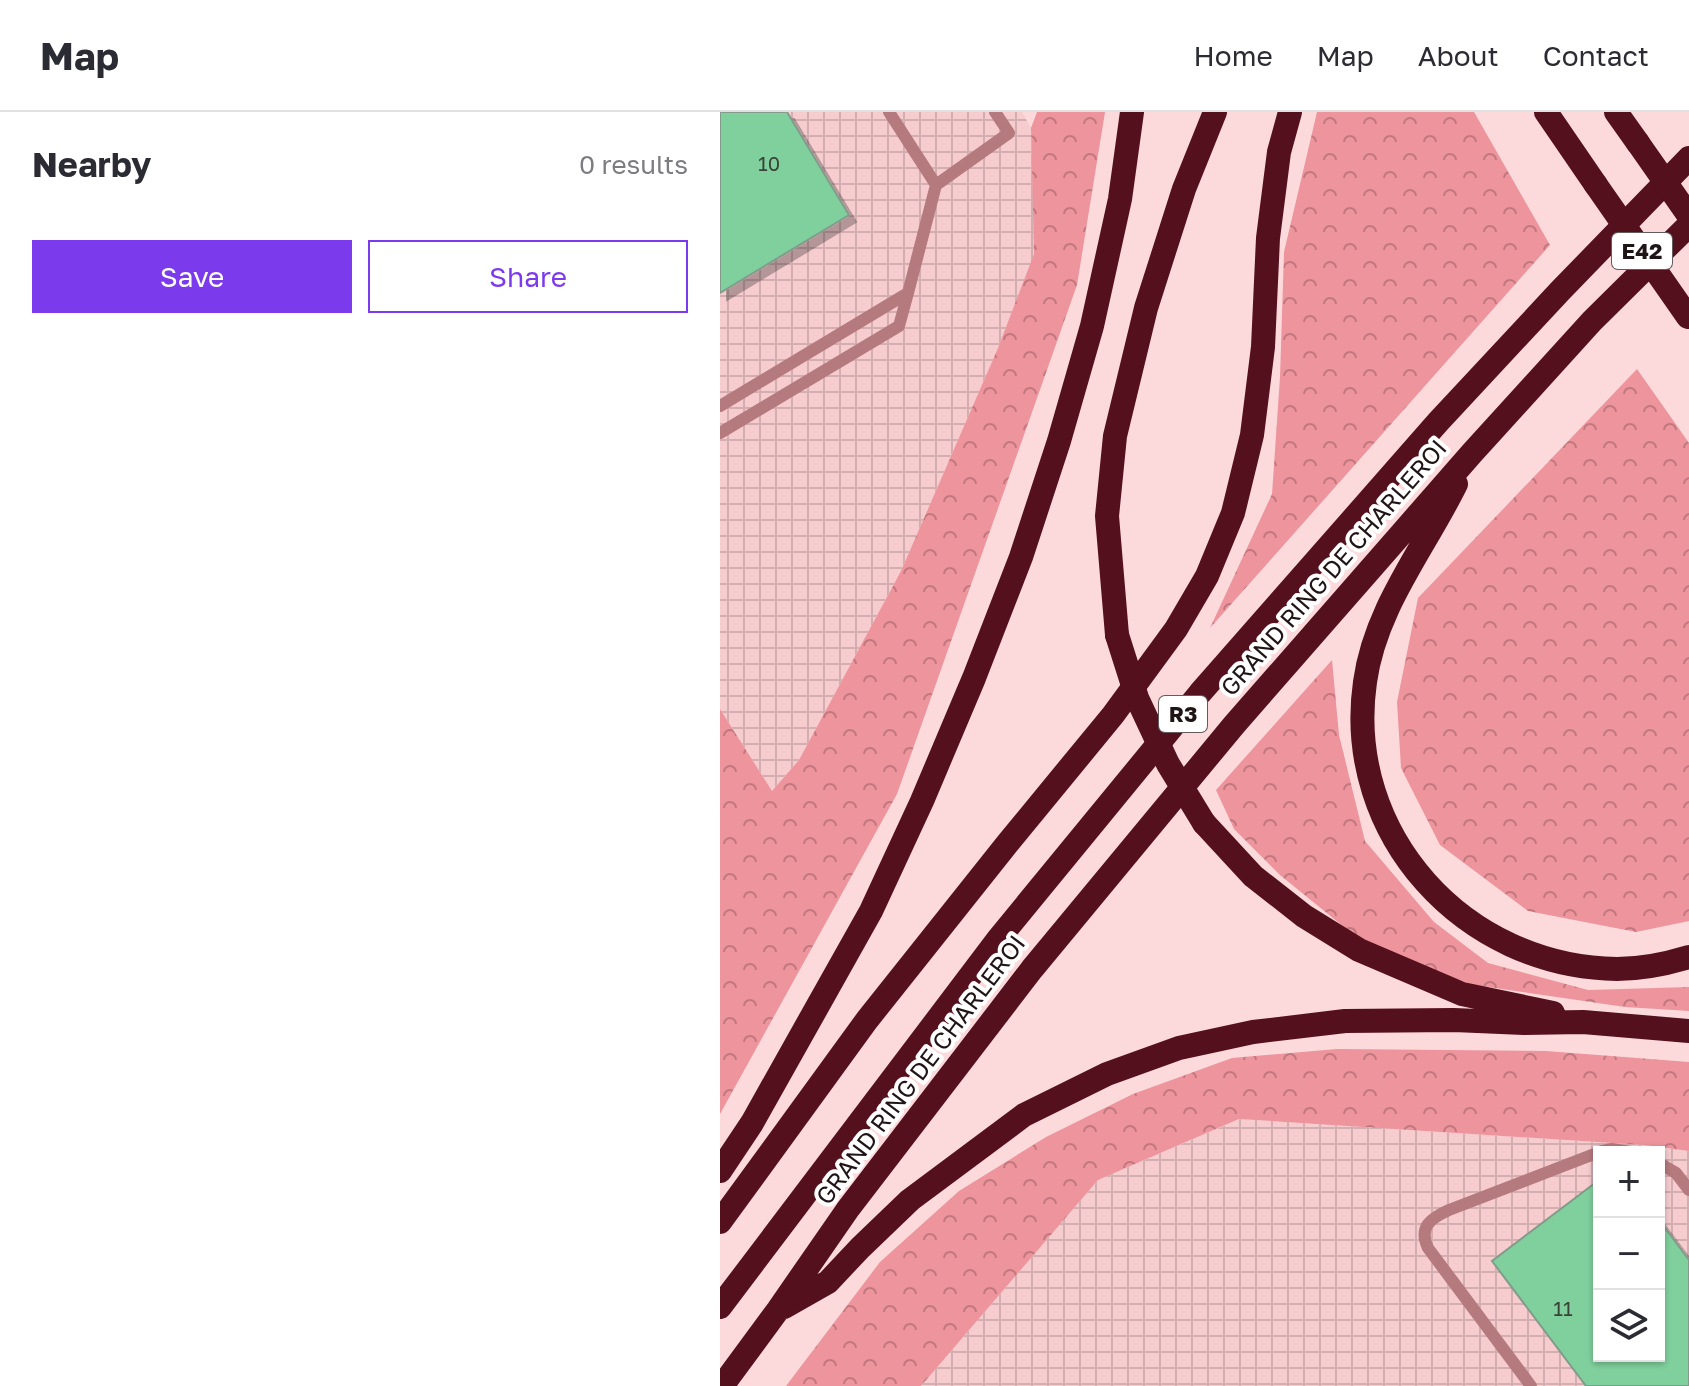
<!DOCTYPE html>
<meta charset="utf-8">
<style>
:root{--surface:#fff;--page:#f2f2f3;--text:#2b2b33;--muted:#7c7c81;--line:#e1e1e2;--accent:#7c3aed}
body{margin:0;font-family:"Golos Text",sans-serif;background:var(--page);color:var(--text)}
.controls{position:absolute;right:24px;bottom:24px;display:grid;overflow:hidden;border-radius:0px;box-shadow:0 2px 6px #0004}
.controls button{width:72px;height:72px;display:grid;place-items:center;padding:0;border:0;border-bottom:2px solid var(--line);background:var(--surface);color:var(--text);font:40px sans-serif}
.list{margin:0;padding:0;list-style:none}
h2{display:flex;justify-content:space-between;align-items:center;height:104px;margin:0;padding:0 32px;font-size:34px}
h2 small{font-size:26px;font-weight:400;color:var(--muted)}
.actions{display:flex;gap:16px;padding:24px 32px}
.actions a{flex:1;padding:18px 0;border:2px solid var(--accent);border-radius:0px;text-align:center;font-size:28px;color:var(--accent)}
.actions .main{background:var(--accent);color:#fff}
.icon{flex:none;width:44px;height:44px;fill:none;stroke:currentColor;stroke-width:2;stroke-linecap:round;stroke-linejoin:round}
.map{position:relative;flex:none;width:969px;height:1274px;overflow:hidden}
header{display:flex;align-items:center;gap:48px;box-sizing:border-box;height:112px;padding:0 40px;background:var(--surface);border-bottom:2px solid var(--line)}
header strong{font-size:38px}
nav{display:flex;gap:44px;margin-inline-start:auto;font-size:28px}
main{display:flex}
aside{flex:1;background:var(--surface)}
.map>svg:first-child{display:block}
.industrial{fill:url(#industrial-grid);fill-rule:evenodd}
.forest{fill:url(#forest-crowns)}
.building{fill:#80d09d;stroke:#829b8a;stroke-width:2;filter:url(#shadow)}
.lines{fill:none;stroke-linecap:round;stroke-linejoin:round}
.lane{stroke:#b57a7e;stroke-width:12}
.highway{stroke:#55101e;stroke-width:24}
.highway-bridge{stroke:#55101e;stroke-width:24}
.labels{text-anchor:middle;stroke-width:8;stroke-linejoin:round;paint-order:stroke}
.number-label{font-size:20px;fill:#384438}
.shield{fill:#fff;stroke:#635b5c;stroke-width:2}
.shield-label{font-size:22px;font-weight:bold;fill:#201516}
.street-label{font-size:24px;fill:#201516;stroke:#fff}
</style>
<header>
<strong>Map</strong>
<nav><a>Home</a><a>Map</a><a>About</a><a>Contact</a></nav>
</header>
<main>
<aside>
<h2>Nearby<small>0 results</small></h2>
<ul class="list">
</ul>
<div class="actions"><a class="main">Save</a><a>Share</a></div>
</aside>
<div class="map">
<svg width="969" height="1274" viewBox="0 0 969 1274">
<defs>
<pattern id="industrial-grid" width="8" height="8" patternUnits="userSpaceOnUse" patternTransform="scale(2)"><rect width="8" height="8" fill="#f6cccf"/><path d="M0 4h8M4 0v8" fill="none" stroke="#d3aeb1"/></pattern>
<pattern id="forest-crowns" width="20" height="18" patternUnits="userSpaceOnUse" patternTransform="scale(2)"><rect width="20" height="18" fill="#ed949c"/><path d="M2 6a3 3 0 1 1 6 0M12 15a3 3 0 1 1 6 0" fill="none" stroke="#c0787e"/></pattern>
<filter id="shadow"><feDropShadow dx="7" dy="7" stdDeviation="0" flood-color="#0004"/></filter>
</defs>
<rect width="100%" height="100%" fill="#fcdadc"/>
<path class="industrial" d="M0 0H302L311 16 315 142 278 236 181 459 79 648 52 679 0 597Z
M520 1007 924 1033 969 1039V1274H201L378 1068ZM879 1040H939V1244H879Z"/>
<path class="forest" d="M317 0H385L357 173 177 682 0 1002V597L52 679 79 648 181 459 278 236 314 142 311 16Z
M597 0H754L830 133 490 516 552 382 560 265 564 140Z
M917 257 969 331V809L916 820 808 799 720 733 681 656 677 590 698 486Z
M612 548 619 623 645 729 714 810 768 851 868 878 969 875V899L905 895 754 873 679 848 635 824 560 763 514 717 496 678Z
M617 937 826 939 969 950V1039L924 1033 519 1007 378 1068 201 1274H66L160 1150 239 1079 326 1025 413 982 512 946Z"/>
<path class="building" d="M0 0H67L129 103 0 181Z
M879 1068V1244H939V1108L969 1148V1274H866L772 1149Z"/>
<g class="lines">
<path class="lane" d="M216 73 289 21 275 0
M0 294 188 181 216 73 169 0
M0 321 179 214 188 181
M939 1051 956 1061 969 1078
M811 1274 708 1136C698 1115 711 1106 729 1098L882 1039 891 1037 911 1040"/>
<path class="highway" d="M826 0 876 73
M896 0 918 31
M736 372C704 437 655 496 645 570 623 723 745 855 897 857 921 857 946 852 969 845
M397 523 387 404 395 324 426 196 464 77 495 0
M484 711 533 764 584 804 639 838 742 882 833 901
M0 1059 32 1011 151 799 202 689 254 566 301 445 339 329 372 214 400 87 412 0
M0 1110 147 908 287 732 393 603 456 517 487 464 513 401 532 323 543 235 548 126 559 40 570 0
M0 1195 279 826 480 581 718 310 840 179 969 46
M64 1195 108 1170 140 1136 190 1088 304 1003 387 962 459 936 533 920 625 909 734 908 804 911 863 910 969 919
M2 1274 58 1198 128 1097 312 857 514 613 752 341 872 209 969 113"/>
<path class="highway-bridge" d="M918 31 969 104
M876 73 968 205
M397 523 417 586 448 652 484 711"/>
</g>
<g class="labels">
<g class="number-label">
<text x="49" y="59">10</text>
<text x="843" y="1204">11</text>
</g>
<g class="shield">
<rect x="892" y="121" width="60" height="36" rx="6"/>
<rect x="439" y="584" width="48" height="36" rx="6"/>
</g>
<g class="shield-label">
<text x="922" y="147">E42</text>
<text x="463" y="610">R3</text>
</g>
<g class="street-label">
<text transform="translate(614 456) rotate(-49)" y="8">GRAND RING DE CHARLEROI</text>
<text transform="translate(201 958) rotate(-53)" y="8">GRAND RING DE CHARLEROI</text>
</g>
</g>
</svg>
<div class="controls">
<button>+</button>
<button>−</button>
<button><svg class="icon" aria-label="layers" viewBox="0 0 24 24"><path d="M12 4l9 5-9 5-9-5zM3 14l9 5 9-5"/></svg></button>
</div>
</div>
</main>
